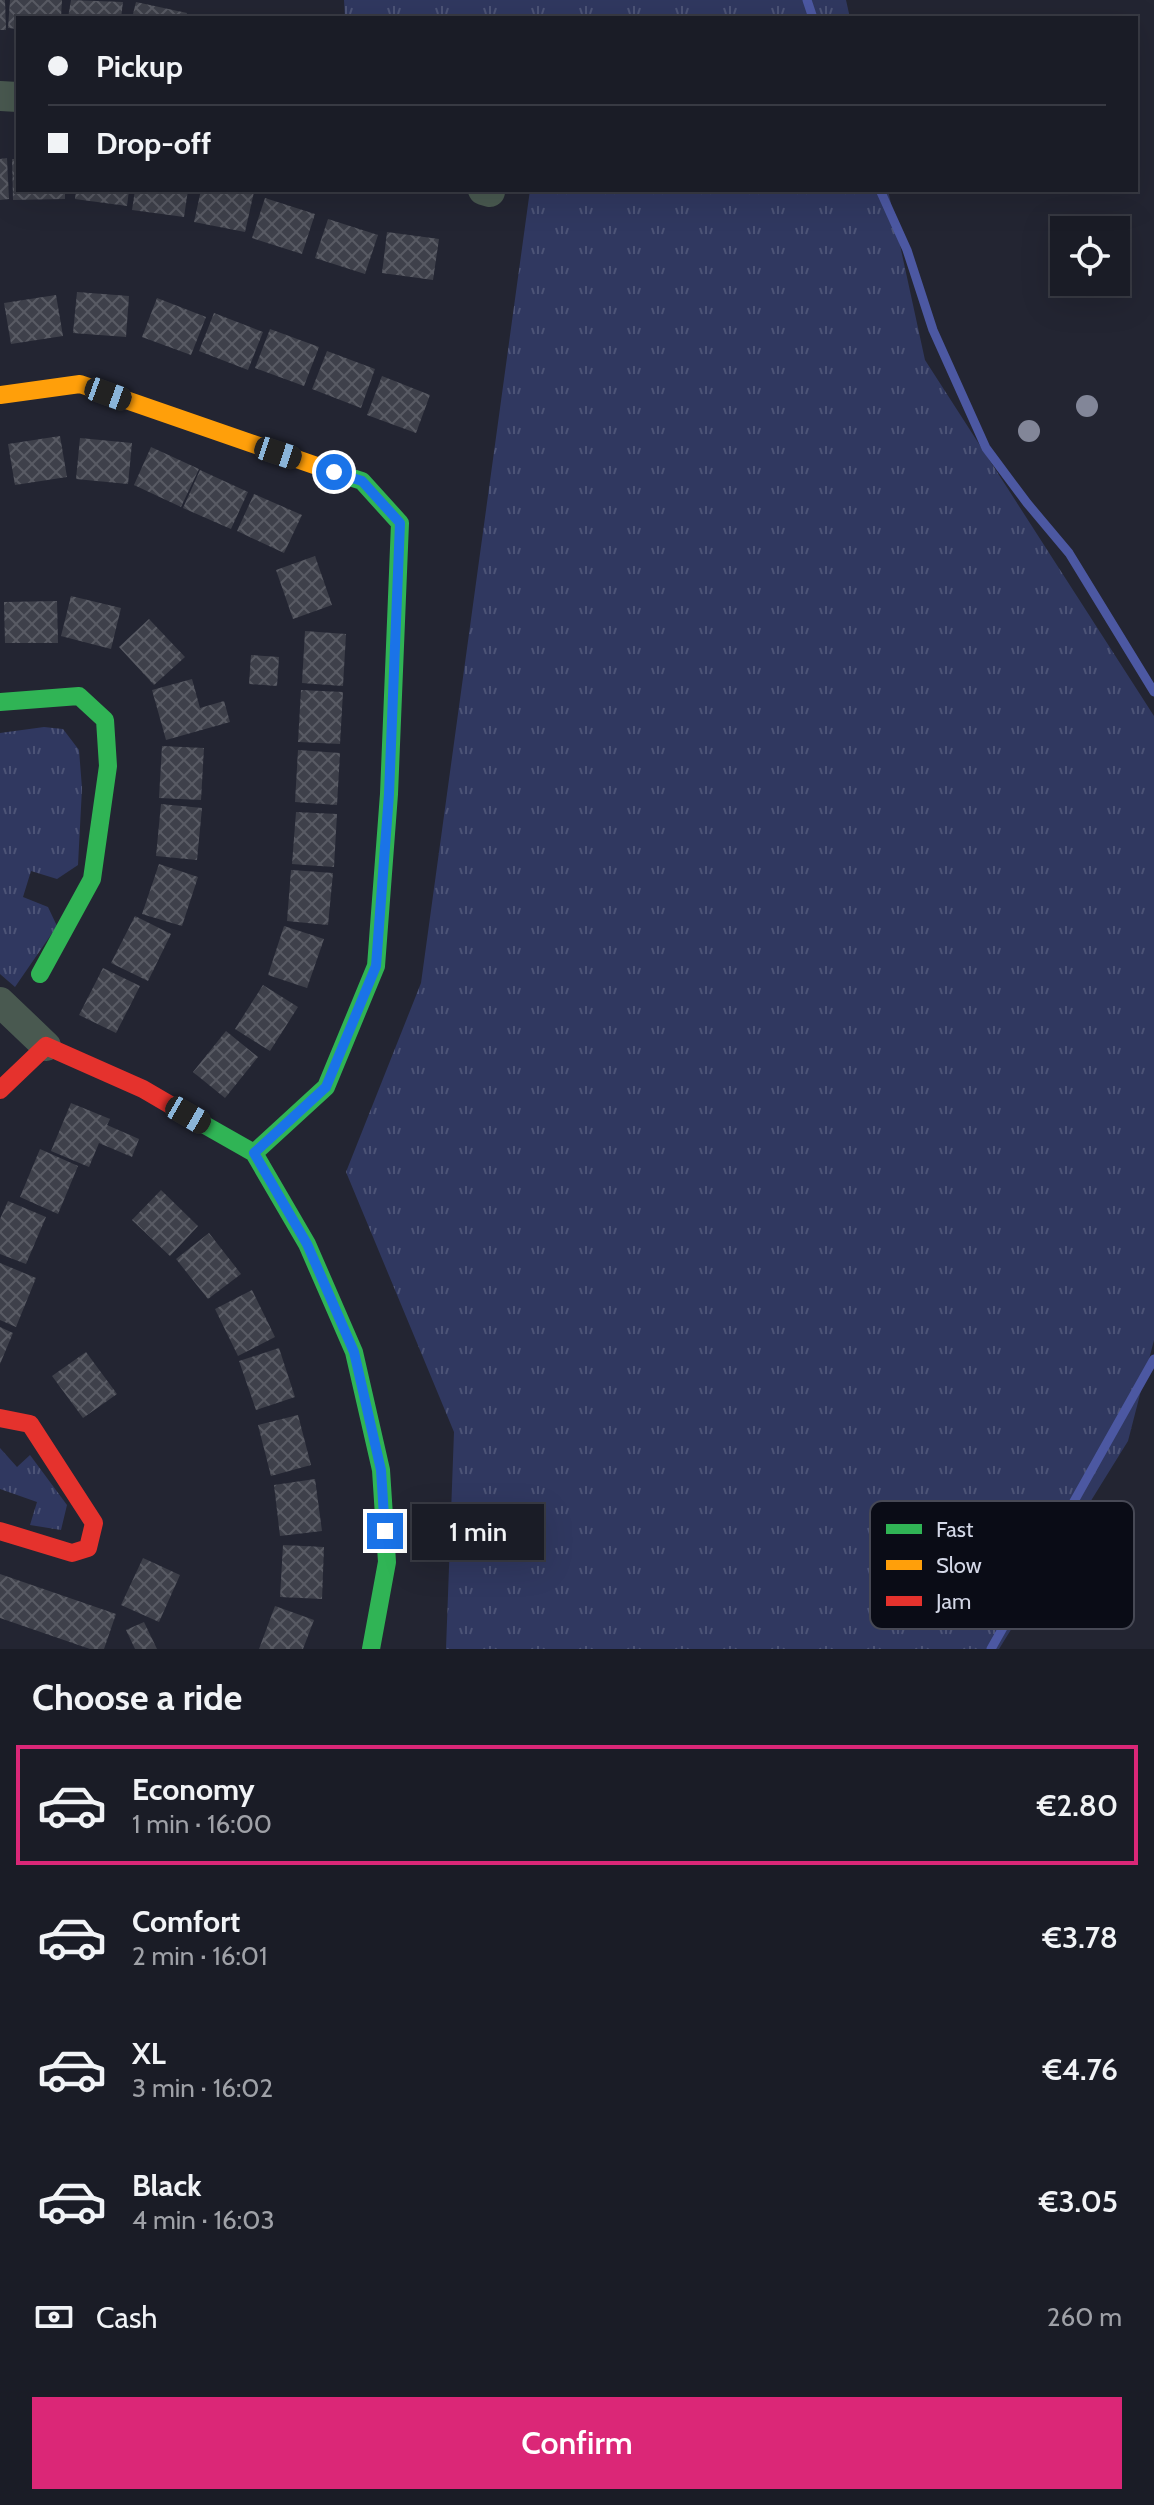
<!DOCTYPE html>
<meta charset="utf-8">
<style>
body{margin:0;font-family:Cabin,sans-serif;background:#272932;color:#f1f3f6;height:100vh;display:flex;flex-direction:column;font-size:30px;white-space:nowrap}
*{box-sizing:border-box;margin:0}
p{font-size:26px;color:#9fa1a7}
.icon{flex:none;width:44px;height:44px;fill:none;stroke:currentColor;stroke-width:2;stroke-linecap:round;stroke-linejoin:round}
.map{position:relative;height:1649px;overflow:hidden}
.side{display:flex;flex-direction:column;background:#1a1c26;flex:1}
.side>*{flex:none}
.guide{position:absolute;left:16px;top:16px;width:1122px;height:176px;border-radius:0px;box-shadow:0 8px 32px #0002,0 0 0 2px #383a43;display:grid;align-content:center;height:176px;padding:0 32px;background:#1a1c26}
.controls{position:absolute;left:1050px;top:216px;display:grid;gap:16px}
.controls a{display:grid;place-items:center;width:80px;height:80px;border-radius:0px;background:#1a1c26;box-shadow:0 8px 32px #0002,0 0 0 2px #383a43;font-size:40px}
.end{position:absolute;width:36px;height:36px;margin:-18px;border:10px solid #1a73e8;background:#fff;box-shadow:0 0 0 4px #fff}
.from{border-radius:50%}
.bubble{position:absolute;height:56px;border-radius:0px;background:#1a1c26;box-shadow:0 8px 32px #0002,0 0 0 2px #383a43;font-size:26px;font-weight:600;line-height:56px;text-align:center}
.car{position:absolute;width:24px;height:48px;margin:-24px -12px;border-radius:10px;box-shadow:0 0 6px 2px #0007;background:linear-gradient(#222 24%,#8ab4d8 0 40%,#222 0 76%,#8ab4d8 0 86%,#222 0)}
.guide b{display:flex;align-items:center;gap:28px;height:76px;font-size:30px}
.guide b+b{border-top:2px solid #383a43}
.guide i{width:20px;height:20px;background:#f1f3f6}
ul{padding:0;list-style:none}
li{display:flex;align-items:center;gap:24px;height:120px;margin:0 16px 12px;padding:0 16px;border:4px solid transparent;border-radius:0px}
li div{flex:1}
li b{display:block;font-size:30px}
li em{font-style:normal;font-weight:600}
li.on{border-color:#db2777}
li>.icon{width:72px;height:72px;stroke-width:1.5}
h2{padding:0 32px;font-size:36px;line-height:96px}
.pay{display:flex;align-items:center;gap:20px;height:88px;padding:0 32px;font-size:30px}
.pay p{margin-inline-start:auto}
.action{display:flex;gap:16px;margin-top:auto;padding:16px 32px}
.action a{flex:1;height:92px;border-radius:0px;background:#db2777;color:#fff;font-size:32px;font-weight:600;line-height:92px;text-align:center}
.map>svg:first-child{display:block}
</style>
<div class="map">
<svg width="1154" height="1649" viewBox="0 0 1154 1649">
<defs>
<pattern id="grass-tufts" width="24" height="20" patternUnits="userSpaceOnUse" patternTransform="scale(2)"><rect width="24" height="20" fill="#303860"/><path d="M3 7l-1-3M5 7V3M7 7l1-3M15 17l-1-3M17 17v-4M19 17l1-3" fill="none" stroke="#4d5477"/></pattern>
<pattern id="building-cross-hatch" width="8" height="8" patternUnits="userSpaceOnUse" patternTransform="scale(2)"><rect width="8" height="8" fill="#3e404a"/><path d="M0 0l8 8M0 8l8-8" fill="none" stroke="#595b64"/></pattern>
</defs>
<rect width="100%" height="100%" fill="#232532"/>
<!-- grass -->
<path fill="url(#grass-tufts)" d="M344,0H846L850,18H345Z
M530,190H888L925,360L1154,716V1340L1128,1441L999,1649H446L454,1432L346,1172L421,983Z
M44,727L63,729L79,750L82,788L78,865L57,879L31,871L23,897L48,907L57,926L15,987L0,974V733Z
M0,1448L17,1467L30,1455L67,1505L61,1530L30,1525L37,1502L0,1489Z"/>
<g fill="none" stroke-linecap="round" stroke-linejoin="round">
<!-- stream -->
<path stroke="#4c58a2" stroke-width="9" d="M807,0L813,18
M880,190L907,250L933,330L986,448L1027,503L1069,553L1154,692
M991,1649L1154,1359"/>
</g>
<!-- building -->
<path fill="url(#building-cross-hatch)" d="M0,0H5L6,30H0Z
M10,0H62L61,18H18V29L8,28Z
M71,0L123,2L121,18H68Z
M136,2L187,13L186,18H132Z
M7,158L9,199L0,200V159Z
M12,159H18V190H65V199L13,200Z
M76,190H129L127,206L75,199Z
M135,190H188L184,217L132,210Z
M201,190L254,192L245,232L194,222Z
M265,198L315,214L302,254L252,238Z
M328,219L378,235L365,274L315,258Z
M387,232L439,239L433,280L382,273Z
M77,292L129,296L126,337L73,333Z
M56,295L63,336L11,344L4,303Z
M157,298L206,317L191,355L142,337Z
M214,313L263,332L248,370L199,351Z
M270,329L319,347L304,386L255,368Z
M327,351L375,369L361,408L312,389Z
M382,376L430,395L416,433L367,415Z
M60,436L67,477L15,485L8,444Z
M80,438L132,443L128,484L76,479Z
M151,447L199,469L181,507L134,485Z
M200,470L248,492L231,529L183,508Z
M254,494L302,515L284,553L237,531Z
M315,556L332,605L293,619L276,570Z
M71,596L121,608L111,649L61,636Z
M57,601L58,643H5L4,602Z
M149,619L185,657L154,685L119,647Z
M305,631L346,634L343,686L302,683Z
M251,655L279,657L277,686L249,684Z
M192,679L200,708L224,701L230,722L166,740L152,690Z
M301,690L343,692L340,744L298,742Z
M162,746L204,748L201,800L159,798Z
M298,750L340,753L337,805L295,802Z
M161,804L202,808L197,860L156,856Z
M296,812L337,814L334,867L292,864Z
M159,864L198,877L182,926L142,914Z
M291,870L333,873L328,925L287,921Z
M135,916L171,934L148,981L111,963Z
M284,926L324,939L307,988L268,975Z
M103,968L140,986L116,1033L79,1015Z
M263,985L298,1007L270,1051L235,1029Z
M226,1031L258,1057L225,1098L193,1072Z
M71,1103L110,1119L107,1125L139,1139L132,1157L99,1143L89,1167L51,1151Z
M40,1149L78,1166L58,1214L20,1197Z
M161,1190L198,1226L170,1256L132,1220Z
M8,1201L46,1217L26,1264L0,1254V1219Z
M209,1233L241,1274L208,1299L176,1259Z
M0,1263L36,1278L16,1327L0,1320Z
M252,1290L275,1337L238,1356L215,1309Z
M0,1327L13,1333L0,1364Z
M279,1348L295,1397L256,1410L239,1361Z
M86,1352L117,1394L83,1418L52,1376Z
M298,1415L311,1465L271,1476L258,1425Z
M315,1479L322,1531L280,1536L274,1485Z
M283,1545L324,1547L322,1599L280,1597Z
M143,1558L180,1575L159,1622L121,1605Z
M0,1574L116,1614L104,1649H90L0,1618Z
M275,1606L314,1620L303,1649H259Z
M144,1622L157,1649H135L126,1630Z"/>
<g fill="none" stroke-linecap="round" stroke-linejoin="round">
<!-- street -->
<path stroke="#495950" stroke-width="30" d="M0,96L18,97
M483,190L490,192
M0,1002L46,1046"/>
<!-- fast -->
<path stroke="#30b455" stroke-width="18" d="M0,702L79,696L105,720L108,766L92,879L40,974
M196,1120L254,1153L326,1087L376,966L389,794L400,523L362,481L340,474
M254,1153L307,1244L354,1352L381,1470L387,1562L371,1649"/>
<!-- slow -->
<path stroke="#ff9f0a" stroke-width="18" d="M0,395L80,384L340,474"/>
<!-- jam -->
<path stroke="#e5322d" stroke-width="18" d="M0,1090L46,1046L143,1089L196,1120
M0,1418L30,1424L94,1523L88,1548L72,1553L0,1531"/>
</g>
<!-- trees -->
<g fill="#828698">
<circle cx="1087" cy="406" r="11"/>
<circle cx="1029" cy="431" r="11"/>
</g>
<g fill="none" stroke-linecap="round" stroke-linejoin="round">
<!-- route -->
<path stroke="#1a73e8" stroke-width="10" d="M334,472L362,481L400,523L389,794L376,966L326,1087L254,1153L307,1244L354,1352L381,1470L385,1531"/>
</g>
<!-- legend -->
<rect x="870" y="1501" width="264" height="128" rx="12" fill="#0a0c16" stroke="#474955" stroke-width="2"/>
<rect x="886" y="1524" width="36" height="10" fill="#30b455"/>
<rect x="886" y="1560" width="36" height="10" fill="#ff9f0a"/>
<rect x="886" y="1596" width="36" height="10" fill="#e5322d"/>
<g font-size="22" fill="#d4d8e7">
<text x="936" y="1537">Fast</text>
<text x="936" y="1573">Slow</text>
<text x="936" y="1609">Jam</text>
</g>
</svg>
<div class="controls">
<a><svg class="icon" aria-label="locate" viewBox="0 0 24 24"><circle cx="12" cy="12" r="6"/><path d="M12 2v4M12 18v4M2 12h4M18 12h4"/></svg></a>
</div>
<i class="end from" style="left:334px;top:472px"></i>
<i class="end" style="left:385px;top:1531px"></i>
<div class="bubble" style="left:412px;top:1504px;width:132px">1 min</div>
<i class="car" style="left:108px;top:394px;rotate:110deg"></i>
<i class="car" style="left:278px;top:453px;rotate:108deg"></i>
<i class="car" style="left:188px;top:1115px;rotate:120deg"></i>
<div class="guide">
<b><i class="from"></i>Pickup</b>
<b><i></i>Drop-off</b>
</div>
</div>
<section class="side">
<h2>Choose a ride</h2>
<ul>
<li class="on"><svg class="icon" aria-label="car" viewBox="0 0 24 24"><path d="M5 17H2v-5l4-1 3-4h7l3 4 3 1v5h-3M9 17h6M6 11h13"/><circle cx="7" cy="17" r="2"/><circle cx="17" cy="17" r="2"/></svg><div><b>Economy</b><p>1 min · 16:00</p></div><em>€2.80</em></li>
<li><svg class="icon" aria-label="car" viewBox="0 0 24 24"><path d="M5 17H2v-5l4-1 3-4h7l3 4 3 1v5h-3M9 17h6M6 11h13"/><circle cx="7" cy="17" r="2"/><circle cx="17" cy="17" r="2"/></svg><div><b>Comfort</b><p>2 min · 16:01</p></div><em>€3.78</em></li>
<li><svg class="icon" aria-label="car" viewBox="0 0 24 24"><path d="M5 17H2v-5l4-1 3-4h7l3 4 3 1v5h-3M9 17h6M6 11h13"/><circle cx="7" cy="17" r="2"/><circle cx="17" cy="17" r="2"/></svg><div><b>XL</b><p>3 min · 16:02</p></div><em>€4.76</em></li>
<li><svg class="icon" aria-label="car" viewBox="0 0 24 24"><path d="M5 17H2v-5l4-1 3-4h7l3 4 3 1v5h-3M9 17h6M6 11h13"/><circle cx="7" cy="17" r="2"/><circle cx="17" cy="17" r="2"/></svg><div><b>Black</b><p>4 min · 16:03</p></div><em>€3.05</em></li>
</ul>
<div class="pay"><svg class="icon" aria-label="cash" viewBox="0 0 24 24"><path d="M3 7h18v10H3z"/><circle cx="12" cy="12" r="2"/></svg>Cash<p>260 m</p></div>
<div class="action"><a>Confirm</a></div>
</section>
